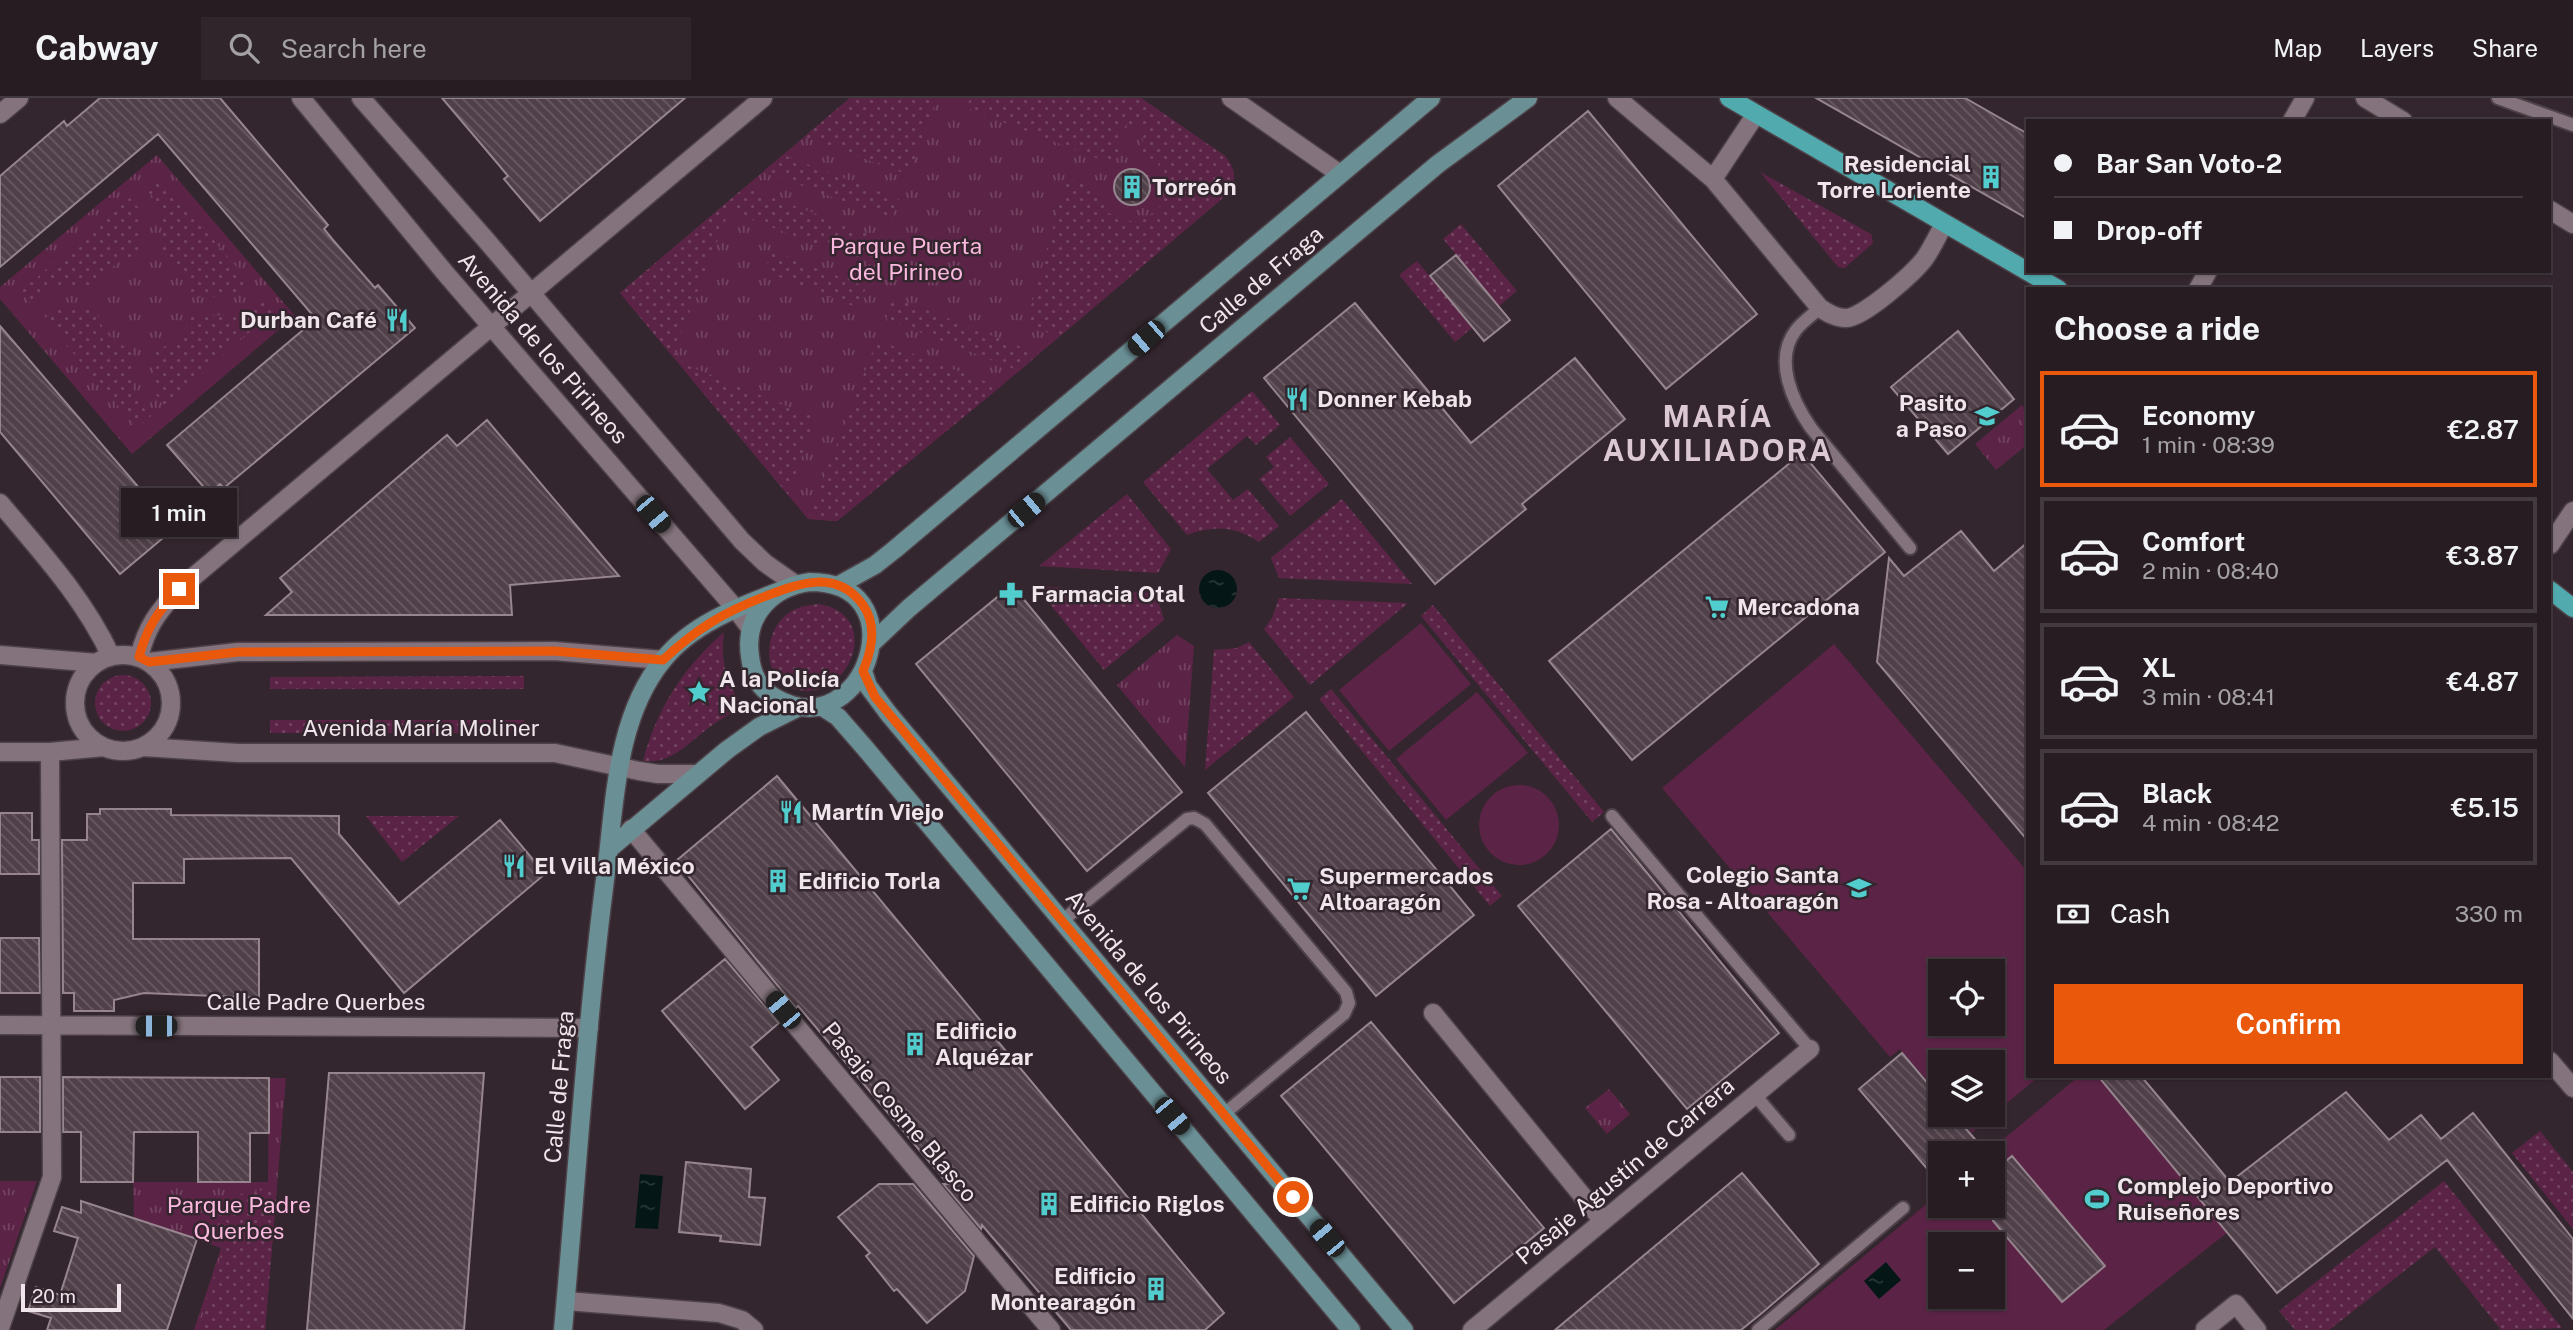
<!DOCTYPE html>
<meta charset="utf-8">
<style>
body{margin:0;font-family:"Public Sans",sans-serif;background:#2f252a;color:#f1f3f6;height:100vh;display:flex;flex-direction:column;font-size:26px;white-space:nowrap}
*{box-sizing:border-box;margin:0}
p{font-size:23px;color:#a4a1a5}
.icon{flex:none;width:38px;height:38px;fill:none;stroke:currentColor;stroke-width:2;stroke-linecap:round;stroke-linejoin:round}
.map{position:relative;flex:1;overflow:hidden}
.panel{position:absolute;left:2026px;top:189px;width:525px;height:791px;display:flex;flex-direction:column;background:#271c22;border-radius:0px;box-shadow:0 2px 5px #0004,0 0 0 2px #433a40}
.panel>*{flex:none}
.banner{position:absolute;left:2026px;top:21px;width:525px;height:154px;border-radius:0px;box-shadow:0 2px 5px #0004,0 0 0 2px #433a40;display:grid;align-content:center;height:154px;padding:0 28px;background:#271c22}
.controls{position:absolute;left:1928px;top:861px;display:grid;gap:14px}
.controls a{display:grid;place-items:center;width:77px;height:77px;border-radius:0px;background:#271c22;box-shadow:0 2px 5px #0004,0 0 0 2px #433a40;font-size:35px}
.scale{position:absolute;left:21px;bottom:18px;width:100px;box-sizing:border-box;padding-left:7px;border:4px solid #efe5ea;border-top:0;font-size:19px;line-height:24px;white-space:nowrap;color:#efe5ea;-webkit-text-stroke:5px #34262e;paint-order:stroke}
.end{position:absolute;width:32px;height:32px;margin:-16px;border:9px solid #ea580c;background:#fff;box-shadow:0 0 0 4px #fff}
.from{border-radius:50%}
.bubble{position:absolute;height:49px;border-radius:0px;background:#271c22;box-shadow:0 2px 5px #0004,0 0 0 2px #433a40;font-size:23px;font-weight:600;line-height:49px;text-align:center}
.car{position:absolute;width:21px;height:42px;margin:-21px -10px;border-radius:9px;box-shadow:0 0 5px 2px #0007;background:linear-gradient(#222 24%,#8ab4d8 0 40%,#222 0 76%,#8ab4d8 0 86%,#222 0)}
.banner b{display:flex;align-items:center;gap:24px;height:66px;font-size:26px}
.banner b+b{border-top:2px solid #433a40}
.banner i{width:18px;height:18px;background:#f1f3f6}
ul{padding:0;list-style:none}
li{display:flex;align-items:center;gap:21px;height:116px;margin:0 14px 10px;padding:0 14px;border:4px solid #433a40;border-radius:0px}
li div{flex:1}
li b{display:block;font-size:26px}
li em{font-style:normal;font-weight:600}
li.active{border-color:#ea580c}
li>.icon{width:63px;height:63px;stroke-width:1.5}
h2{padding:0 28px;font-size:32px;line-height:84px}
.pay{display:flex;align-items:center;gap:18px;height:77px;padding:0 28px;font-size:26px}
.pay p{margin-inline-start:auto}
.action{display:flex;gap:14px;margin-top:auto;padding:14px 28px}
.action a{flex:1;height:80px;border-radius:0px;background:#ea580c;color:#fff;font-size:28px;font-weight:600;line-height:80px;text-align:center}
header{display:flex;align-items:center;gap:42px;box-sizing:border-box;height:98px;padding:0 35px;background:#271c22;border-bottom:2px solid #433a40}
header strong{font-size:33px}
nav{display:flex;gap:38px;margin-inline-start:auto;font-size:24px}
.search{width:490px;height:63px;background:#2f252a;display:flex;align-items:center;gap:18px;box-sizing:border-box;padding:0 24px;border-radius:0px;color:#a4a1a5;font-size:26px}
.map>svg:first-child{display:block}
</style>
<header>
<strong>Cabway</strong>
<div class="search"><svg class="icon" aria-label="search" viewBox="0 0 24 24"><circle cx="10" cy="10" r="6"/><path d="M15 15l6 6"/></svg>Search here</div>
<nav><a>Map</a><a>Layers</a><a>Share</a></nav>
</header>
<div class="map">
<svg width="2573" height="1232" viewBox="0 0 2573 1232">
<defs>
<pattern id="park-tufts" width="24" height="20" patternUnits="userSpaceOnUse" patternTransform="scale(1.75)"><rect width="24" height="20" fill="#5b2446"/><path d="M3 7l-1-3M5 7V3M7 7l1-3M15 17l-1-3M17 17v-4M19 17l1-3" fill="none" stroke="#734461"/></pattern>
<pattern id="garden-dots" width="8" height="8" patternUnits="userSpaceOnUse" patternTransform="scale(1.75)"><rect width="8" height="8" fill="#5b2446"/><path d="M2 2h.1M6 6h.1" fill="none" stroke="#734461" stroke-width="1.8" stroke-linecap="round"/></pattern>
<pattern id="water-ripples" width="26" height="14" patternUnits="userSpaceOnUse" patternTransform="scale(1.75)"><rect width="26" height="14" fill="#051616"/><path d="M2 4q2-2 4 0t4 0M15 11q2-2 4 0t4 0" fill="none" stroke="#2a3838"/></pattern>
<pattern id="building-back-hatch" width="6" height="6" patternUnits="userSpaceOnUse" patternTransform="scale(1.75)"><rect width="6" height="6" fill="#504049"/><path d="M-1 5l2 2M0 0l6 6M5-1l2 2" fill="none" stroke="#6a5b63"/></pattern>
</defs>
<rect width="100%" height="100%" fill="#34262e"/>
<!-- grass -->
<path fill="#5b2446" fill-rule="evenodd" d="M1421,525L1471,586L1389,653L1339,592Z
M1834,546L2028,774V978H2039L1972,1035L1956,1017H1993V964H1941V999L1900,951L1890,959L1662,690ZM1993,873V926H1941V873Z
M1477,594L1528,655L1446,722L1396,661Z
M1479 727a40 40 0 1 1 80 0a40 40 0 1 1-80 0Z
M2079,978H2098L2228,1134L2104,1232H1775L1941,1094V1108H1993V1055H1987ZM1941,1146H1993V1199H1941Z"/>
<!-- park -->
<path fill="url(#park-tufts)" d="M850,0H1141L1225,58C1234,69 1237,79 1231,93L1000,289L837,423L808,421L620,195Z
M157,57L295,218L132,356L0,201V189Z
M2022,307L2028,315V346L1996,372L1975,346Z
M1177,537L1194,548L1185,669L1117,587Z
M269,980H286L265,1232H194L221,1150L134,1120L133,1084H268Z
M1609,991L1630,1016L1607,1036L1585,1010Z
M0,1083H37L0,1190Z"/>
<!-- garden -->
<path fill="url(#garden-dots)" d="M850,0H938L909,77L804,39Z
M970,0H1141L1225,58L1234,74L1231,93L1059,239L1026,226L1067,79L1097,90L1108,115L1133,124L1158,113L1168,88L1157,63L1138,55C1141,44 1149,35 1137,26H1128L1121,32V42L1126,56L1107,64L967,10Z
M783,57L899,101L892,122L764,73Z
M1760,74L1871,136L1873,145L1845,170L1838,169Z
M158,77L251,186L237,198L192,199L183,175L162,159V109L144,89Z
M745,89L884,142L874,168L729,113L674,254L684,266L816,320L788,397L620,195Z
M130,100L142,114V157C121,159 107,170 98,189L53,190L32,207L20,194Z
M1461,126L1517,193L1499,208L1443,141Z
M773,153L866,189L858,210L764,173Z
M1417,163L1472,230L1455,244L1399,177Z
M893,199L1039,256L1019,273L886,221Z
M263,200L274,213L164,307L153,293V252C172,249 185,236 191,218L242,217Z
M58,209H96C99,231 112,245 133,252V298L151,318L137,330L44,221Z
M877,242L1000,289L837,423L808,421Z
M1252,293L1280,327L1256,347L1247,338L1207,371L1233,402L1248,391L1279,428L1259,444C1235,428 1213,427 1187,437L1143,384Z
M1290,339L1329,386L1290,418L1259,381L1274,369L1266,359Z
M1127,396L1171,451L1158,475L1039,468Z
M1342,401L1412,486L1279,480L1271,460Z
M1035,488L1156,495L1164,522L1104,572Z
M1279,500L1408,505L1310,587L1264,531L1272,520Z
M818,506C886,516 848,607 795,591C761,581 763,535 787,516C796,509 807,507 818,506Z
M1433,507L1604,714L1592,724L1421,518Z
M724,534C720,563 726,585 743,608C732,615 720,621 710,629C687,645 673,666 643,663C657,610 683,570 724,534Z
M1249,544L1294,599L1205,672L1214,552L1237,550Z
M95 605a28 28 0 1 1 56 0a28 28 0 1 1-56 0Z
M524,578V591H270V579Z
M1331,591L1502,798L1490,808L1319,601Z
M270,622H524V635H270Z
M366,718H459L402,764Z
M2540,1033L2573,1074V1131L2512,1055Z
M2444,1083L2562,1230L2501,1232L2435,1149L2329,1232H2295L2279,1213Z
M277,1090L265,1232H198L230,1127L221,1119L187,1105Z"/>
<!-- water -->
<path fill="url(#water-ripples)" d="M1199 491a19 19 0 1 1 38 0a19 19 0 1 1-38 0Z
M640,1076L663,1078L658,1131L635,1130Z
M1886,1164L1901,1182L1879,1201L1864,1183Z"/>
<!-- building -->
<path fill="url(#building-back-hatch)" stroke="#96858e" stroke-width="2" d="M100,0H220L328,127L324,131L333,142L375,190L378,187L415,230L224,390L220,386L209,395L167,347L316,221L158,36L0,169V78L64,23L67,28Z
M442,0H685L540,123L504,81L508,78L498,66Z
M1816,0H1965L2028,36V121Z
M1588,13L1757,216L1666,291L1498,88Z
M1114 89a18 18 0 1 1 36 0a18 18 0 1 1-36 0Z
M1456,157L1510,222L1484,243L1430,178Z
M1355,205L1471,345L1575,260L1625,321L1522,406L1526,411L1435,486L1264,280Z
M0,228L171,427L160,437L163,440L120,476L0,334Z
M1958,233L2014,301L1948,356L1891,289Z
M487,322L619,478L510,487L512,517H266L292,494L280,480L447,337L457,348Z
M1802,355L1885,454L1632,662L1549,563Z
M1961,433L1994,473L2028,444V743L1877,564L1889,460L1904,478Z
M1012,487L1182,694L1087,773L916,566Z
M1306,614L1474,817L1376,898L1208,695Z
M777,678L1224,1215L1205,1232H1071L982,1127L981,1131L943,1086H948L798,908L796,910L676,763Z
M100,711H171V717L339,718V736L399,806L500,722L545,776L404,895L291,760L184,761V785H133V841H259V900L144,895L114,902V913H74V895H63L62,742H87V716H100Z
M0,715H32V742H39V776H0Z
M1611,731L1779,935L1687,1011L1518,808Z
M0,840H39L40,895H0Z
M725,861L779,925L751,949L779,982L745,1011L662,913Z
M1371,924L1544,1130L1454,1205L1281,998Z
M1902,955L1941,1001V1017H1954L1987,1055H1941V1087L1859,991Z
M329,975H484L464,1232H307Z
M2098,978H2141L2230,1084L2346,994L2389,1042L2421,1017L2441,1041L2473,1015L2573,1141V1221L2447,1062L2277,1195Z
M0,979H40V1034H0Z
M63,979L269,980V1035H250V1084H198V1034H134L133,1084H81V1034H63Z
M2012,1058L2105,1168L2062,1204L1993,1123V1074Z
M686,1064L751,1071L749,1099L765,1100L760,1147L720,1143L721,1138L679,1134Z
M1742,1075L1819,1166L1762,1215L1741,1232H1555Z
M879,1086H913L974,1158L965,1193L927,1225L897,1191L894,1193L866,1158L870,1155L838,1119Z
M81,1103L197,1141L167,1232H47L51,1220L28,1213L36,1189L60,1197L78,1140L54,1133L62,1109L81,1115Z"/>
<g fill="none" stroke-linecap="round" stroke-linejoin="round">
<!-- lane casing -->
<g stroke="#4e4249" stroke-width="16">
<path id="lane" d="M2498,0L2573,27
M1820,210C1812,217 1802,224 1796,232C1773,262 1793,304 1811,330L1910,450
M1612,718L1810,951
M1062,823L1187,721L1194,720L1205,726L1346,894L1349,905L1344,916L1224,1016
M1755,997L1789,1037
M1758,1232L1903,1110"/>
</g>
<!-- street casing -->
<g stroke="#4e4249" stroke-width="21">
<path id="street" d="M301,0L446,176L735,510L751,531
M361,0L486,142L742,443L765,465L795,486
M1231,0L1340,76
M1617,0L1713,81L1820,210C1828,215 1836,220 1846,220C1863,220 1914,175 1925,160C1932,150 1938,137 1944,126
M2365,0L2403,23
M0,16L19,0
M2292,23L2305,0
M1713,81L1756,16
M2550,112L2573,126
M2198,191L2208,173
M0,405C42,455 83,499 111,558
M2550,447L2573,413
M0,557L97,565
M75 605a48 48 0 1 1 96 0a48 48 0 1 1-96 0Z
M139,559C147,528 157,515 179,491L763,0
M149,564L238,554L554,553L663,562
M143,649L238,655H555L639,673L658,676H698
M0,654H50L104,649
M631,731L1051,1232
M1433,915L1603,1123
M0,927L589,930
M2550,963L2573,990
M566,1203L719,1215L742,1222L754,1232
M0,1230L52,1079L50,654
M2205,1231L2236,1206L2257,1232
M1472,1232L1810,951"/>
</g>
<!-- secondary casing -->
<g stroke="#4e4249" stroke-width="21">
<path id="secondary" d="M810,484C915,484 869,631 792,607C780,603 769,598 761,588C754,579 751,568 750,558C744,517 772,489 810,484Z
M839,487L875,467L894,452L1431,0
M872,545L909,510L1438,66L1528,0
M863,573L868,588L888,615L1404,1232
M821,608L838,619L865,650L1351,1232
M609,751L727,652L759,629L799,609
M563,1232C577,1079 586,926 606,774C615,704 616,619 663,562C692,526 738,509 780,493"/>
</g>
<!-- primary casing -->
<g stroke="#4e4249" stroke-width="21">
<path id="primary" d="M1729,0L2058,191
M2550,492L2573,510"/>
</g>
<!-- lane -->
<use href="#lane" stroke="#84737c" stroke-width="12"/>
<!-- street -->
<use href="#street" stroke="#84737c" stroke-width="18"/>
<!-- secondary -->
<use href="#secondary" stroke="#6a8f95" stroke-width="18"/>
<!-- primary -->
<use href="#primary" stroke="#50aaae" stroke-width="18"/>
</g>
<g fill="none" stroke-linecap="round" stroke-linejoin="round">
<!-- route -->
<path stroke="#ea580c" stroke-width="9" d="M179,491C157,515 147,529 139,559L149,564L238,554L554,553L663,562C696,531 724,514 766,498C800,485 837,471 863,507C877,527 872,552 863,573L875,599L1293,1099"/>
</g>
<!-- icons -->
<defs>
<g id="building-bare" transform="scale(1.89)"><path d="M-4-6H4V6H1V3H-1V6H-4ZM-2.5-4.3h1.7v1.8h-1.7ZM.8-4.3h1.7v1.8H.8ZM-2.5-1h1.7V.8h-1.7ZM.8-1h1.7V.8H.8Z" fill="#52cdcd" stroke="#34262e" stroke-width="2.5" paint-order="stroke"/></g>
<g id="restaurant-bare" transform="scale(1.89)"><path d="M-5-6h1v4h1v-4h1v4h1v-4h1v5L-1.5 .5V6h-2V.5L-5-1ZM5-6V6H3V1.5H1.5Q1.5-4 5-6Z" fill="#52cdcd" stroke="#34262e" stroke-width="2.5" paint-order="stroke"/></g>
<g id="school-bare" transform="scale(1.89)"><path d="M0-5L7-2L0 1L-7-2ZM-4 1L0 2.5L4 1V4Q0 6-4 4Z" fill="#52cdcd" stroke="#34262e" stroke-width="2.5" paint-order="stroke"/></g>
<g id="pharmacy-bare" transform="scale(1.89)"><path d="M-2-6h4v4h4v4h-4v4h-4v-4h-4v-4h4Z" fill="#52cdcd" stroke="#34262e" stroke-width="2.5" paint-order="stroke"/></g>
<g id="supermarket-bare" transform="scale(1.89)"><path d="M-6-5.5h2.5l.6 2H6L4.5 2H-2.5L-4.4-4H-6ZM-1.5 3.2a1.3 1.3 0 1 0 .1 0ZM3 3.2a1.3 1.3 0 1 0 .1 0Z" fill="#52cdcd" stroke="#34262e" stroke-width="2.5" paint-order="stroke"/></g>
<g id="sight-bare" transform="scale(1.89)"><path d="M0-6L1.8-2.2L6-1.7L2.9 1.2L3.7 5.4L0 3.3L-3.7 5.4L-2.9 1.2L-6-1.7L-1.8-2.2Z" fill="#52cdcd" stroke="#34262e" stroke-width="2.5" paint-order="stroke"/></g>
<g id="stadium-bare" transform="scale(1.89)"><path d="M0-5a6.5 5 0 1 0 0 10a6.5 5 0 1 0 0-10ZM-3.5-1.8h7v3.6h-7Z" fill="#52cdcd" stroke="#34262e" stroke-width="2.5" paint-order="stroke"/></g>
</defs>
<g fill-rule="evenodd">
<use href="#building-bare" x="1991" y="79"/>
<use href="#building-bare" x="1132" y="89"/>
<use href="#restaurant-bare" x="397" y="222"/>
<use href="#restaurant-bare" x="1297" y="301"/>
<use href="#school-bare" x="1987" y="318"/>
<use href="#pharmacy-bare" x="1011" y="496"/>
<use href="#supermarket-bare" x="1717" y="509"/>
<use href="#sight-bare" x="699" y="594"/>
<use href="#restaurant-bare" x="791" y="714"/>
<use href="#restaurant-bare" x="514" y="768"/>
<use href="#building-bare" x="778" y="783"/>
<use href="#school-bare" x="1859" y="790"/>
<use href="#supermarket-bare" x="1299" y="791"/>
<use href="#building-bare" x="915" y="946"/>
<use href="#stadium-bare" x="2097" y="1101"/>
<use href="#building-bare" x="1049" y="1106"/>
<use href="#building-bare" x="1156" y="1191"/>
</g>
<g text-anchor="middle" stroke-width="5" stroke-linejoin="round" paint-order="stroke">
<!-- poi labels -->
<g font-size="23" font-weight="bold" fill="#efe5ea" stroke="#34262e" text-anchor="start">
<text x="1971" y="74" text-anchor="end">Residencial<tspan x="1971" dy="26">Torre Loriente</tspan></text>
<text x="1152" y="97">Torreón</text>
<text x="377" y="230" text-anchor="end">Durban Café</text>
<text x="1317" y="309">Donner Kebab</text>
<text x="1967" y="313" text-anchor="end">Pasito<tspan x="1967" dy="26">a Paso</tspan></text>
<text x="1031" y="504">Farmacia Otal</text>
<text x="1737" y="517">Mercadona</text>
<text x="719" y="589">A la Policía<tspan x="719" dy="26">Nacional</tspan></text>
<text x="811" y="722">Martín Viejo</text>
<text x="534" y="776">El Villa México</text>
<text x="1839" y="785" text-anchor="end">Colegio Santa<tspan x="1839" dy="26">Rosa - Altoaragón</tspan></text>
<text x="1319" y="786">Supermercados<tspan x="1319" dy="26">Altoaragón</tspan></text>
<text x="798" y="791">Edificio Torla</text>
<text x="935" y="941">Edificio<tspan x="935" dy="26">Alquézar</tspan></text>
<text x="2117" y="1096">Complejo Deportivo<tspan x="2117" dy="26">Ruiseñores</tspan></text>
<text x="1069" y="1114">Edificio Riglos</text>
<text x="1136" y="1186" text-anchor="end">Edificio<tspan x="1136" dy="26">Montearagón</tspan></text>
</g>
<!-- park labels -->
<g font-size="23" fill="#fcb9df" stroke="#34262e">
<text x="906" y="156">Parque Puerta<tspan x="906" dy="26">del Pirineo</tspan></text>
<text x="239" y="1115">Parque Padre<tspan x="239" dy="26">Querbes</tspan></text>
</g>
<!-- street labels -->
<g font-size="23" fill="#efe5ea" stroke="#34262e">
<text transform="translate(1261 182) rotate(-40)" y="8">Calle de Fraga</text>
<text transform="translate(543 250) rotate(49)" y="8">Avenida de los Pirineos</text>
<text x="421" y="638">Avenida María Moliner</text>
<text transform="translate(1149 889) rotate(50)" y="8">Avenida de los Pirineos</text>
<text x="316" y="912">Calle Padre Querbes</text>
<text transform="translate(559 989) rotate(-85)" y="8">Calle de Fraga</text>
<text transform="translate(900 1014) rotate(50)" y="8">Pasaje Cosme Blasco</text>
<text transform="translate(1625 1073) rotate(-40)" y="8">Pasaje Agustín de Carrera</text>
</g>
<!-- district labels -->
<g font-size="30" font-weight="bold" letter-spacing="2" fill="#dbc8d2" stroke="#34262e">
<text x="1718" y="329">MARÍA<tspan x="1718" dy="34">AUXILIADORA</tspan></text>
</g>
</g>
</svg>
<div class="controls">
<a><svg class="icon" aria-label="locate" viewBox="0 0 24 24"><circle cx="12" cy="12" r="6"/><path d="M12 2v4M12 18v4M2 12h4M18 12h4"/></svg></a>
<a><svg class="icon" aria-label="layers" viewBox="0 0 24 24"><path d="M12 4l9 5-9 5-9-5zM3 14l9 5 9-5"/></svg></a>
<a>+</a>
<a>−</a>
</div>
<div class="scale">20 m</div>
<i class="end from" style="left:1293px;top:1099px"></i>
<i class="end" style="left:179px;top:491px"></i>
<div class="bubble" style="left:121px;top:390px;width:116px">1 min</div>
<i class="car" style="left:1146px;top:240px;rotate:229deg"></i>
<i class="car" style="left:1026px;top:412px;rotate:50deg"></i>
<i class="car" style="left:653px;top:416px;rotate:140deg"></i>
<i class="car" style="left:783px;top:912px;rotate:320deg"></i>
<i class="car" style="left:156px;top:928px;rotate:270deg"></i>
<i class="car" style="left:1172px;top:1018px;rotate:140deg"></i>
<i class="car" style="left:1327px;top:1140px;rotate:320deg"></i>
<div class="banner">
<b><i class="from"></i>Bar San Voto-2</b>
<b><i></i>Drop-off</b>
</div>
<section class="panel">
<h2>Choose a ride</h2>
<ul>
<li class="active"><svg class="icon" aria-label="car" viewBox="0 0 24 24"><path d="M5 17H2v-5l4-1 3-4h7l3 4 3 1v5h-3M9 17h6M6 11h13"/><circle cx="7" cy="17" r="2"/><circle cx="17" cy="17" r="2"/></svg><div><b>Economy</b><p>1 min · 08:39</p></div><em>€2.87</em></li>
<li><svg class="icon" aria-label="car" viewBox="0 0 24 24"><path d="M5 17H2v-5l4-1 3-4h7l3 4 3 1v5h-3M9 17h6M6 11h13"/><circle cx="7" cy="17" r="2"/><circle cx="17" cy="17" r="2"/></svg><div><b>Comfort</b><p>2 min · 08:40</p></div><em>€3.87</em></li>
<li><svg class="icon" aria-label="car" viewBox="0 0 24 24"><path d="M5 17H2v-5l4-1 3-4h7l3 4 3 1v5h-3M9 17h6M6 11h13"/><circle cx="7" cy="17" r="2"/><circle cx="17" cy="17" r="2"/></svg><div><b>XL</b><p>3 min · 08:41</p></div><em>€4.87</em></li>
<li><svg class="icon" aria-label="car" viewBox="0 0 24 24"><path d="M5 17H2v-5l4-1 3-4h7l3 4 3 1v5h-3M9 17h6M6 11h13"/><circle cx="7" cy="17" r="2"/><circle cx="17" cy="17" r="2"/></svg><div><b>Black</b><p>4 min · 08:42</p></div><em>€5.15</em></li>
</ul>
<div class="pay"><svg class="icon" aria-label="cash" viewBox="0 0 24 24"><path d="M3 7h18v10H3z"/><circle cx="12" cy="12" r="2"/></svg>Cash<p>330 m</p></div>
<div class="action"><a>Confirm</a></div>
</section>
</div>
